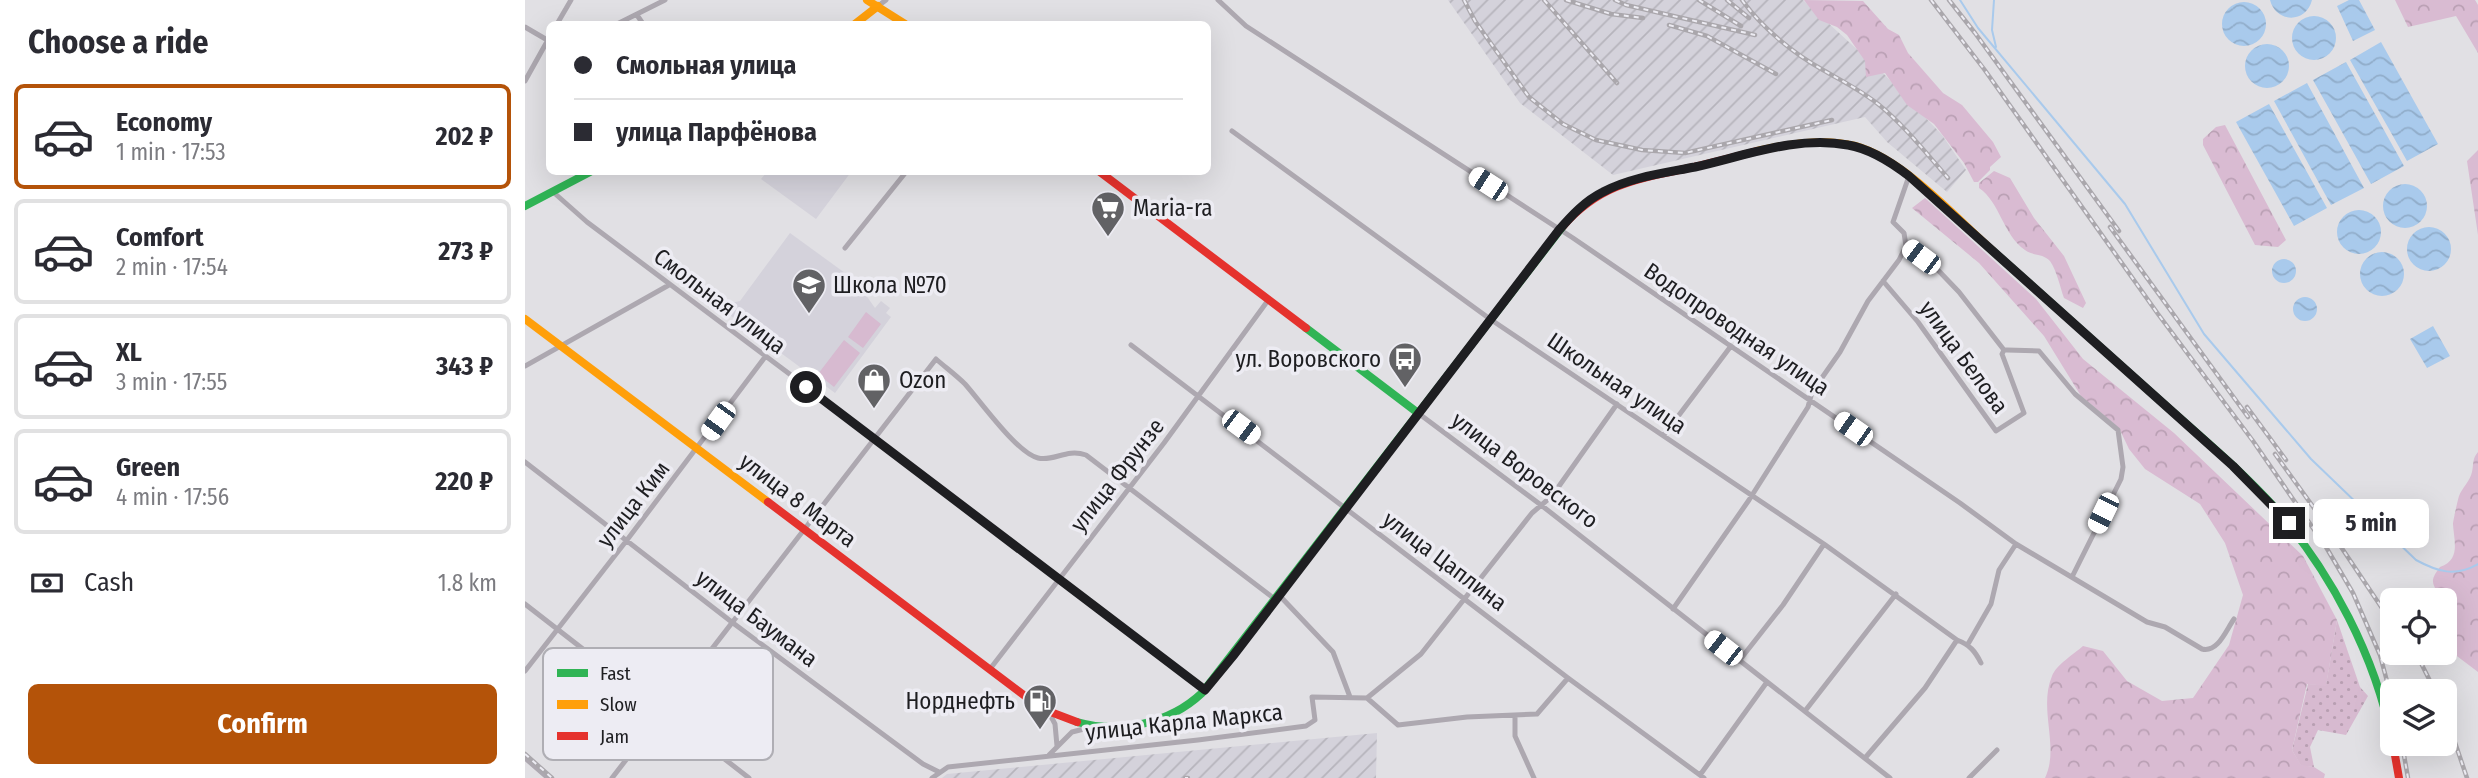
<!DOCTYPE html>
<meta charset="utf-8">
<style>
body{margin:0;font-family:"Fira Sans Condensed",sans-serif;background:#f2f2f3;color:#2b2b33;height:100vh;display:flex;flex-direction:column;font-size:26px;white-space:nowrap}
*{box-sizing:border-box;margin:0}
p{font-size:23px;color:#7c7c81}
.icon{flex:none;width:38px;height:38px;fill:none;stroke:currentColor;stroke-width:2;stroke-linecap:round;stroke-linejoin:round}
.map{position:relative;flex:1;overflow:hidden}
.side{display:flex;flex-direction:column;background:#fff;width:525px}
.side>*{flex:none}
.guide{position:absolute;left:21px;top:21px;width:665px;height:154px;border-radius:10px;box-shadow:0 7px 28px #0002;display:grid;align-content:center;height:154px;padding:0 28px;background:#fff}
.tools{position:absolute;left:1855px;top:588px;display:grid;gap:14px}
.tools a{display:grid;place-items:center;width:77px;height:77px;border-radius:10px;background:#fff;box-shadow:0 7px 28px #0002;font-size:35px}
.end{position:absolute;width:32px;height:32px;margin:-16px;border:9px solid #1e1e21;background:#fff;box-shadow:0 0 0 4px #fff}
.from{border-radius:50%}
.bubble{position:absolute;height:49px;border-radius:10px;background:#fff;box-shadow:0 7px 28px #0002;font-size:23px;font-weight:700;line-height:49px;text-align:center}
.car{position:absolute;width:21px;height:42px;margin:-21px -10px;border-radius:9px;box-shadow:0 0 5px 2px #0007;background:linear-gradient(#fff 24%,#345 0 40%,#fff 0 76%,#345 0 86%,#fff 0)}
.guide b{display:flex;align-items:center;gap:24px;height:66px;font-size:26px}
.guide b+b{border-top:2px solid #e1e1e2}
.guide i{width:18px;height:18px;background:#2b2b33}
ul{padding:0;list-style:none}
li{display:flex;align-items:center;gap:21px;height:105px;margin:0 14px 10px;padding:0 14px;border:4px solid #e1e1e2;border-radius:10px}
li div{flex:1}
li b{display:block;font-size:26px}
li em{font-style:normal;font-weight:700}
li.selected{border-color:#b45309}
li>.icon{width:63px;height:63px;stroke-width:1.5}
h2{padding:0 28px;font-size:32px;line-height:84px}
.pay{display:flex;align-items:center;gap:18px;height:77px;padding:0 28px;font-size:26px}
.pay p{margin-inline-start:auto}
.primary-button{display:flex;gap:14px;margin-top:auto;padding:14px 28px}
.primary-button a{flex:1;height:80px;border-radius:10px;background:#b45309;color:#fff;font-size:28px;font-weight:700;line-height:80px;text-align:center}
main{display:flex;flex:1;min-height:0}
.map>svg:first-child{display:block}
</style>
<main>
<section class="side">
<h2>Choose a ride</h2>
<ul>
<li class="selected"><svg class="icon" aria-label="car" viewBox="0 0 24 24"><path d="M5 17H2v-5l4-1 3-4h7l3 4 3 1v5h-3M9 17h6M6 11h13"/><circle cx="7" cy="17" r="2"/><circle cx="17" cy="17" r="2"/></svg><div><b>Economy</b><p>1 min · 17:53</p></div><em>202 ₽</em></li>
<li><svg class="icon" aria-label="car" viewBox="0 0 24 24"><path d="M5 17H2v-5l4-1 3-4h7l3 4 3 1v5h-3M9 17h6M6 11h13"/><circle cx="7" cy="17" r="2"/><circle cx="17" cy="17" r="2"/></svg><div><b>Comfort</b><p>2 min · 17:54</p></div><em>273 ₽</em></li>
<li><svg class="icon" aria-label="car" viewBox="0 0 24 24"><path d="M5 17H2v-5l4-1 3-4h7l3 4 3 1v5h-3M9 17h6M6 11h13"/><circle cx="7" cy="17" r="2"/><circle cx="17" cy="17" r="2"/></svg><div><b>XL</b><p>3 min · 17:55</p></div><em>343 ₽</em></li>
<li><svg class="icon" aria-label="car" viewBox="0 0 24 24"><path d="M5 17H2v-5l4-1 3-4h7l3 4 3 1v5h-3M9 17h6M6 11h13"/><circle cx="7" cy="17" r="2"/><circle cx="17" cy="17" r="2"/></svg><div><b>Green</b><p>4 min · 17:56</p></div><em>220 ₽</em></li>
</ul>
<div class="pay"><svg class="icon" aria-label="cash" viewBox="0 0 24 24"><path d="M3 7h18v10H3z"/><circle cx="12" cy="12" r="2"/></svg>Cash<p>1.8 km</p></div>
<div class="primary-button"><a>Confirm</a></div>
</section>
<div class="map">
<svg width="1953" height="778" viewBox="0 0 1953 778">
<defs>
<pattern id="industrial-furrows" width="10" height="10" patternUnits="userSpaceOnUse" patternTransform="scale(1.75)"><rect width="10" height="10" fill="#d4d2db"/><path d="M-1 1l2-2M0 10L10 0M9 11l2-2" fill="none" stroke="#b6b4bc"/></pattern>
<pattern id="grass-dots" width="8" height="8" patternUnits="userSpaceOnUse" patternTransform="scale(1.75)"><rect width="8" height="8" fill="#d7bad0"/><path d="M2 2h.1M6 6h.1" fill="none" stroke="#b89fb2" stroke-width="1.8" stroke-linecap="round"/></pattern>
<pattern id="forest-crowns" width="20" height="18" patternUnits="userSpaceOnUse" patternTransform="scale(1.75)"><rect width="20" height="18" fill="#d9bbd2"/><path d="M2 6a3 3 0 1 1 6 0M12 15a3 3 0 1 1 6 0" fill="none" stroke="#baa0b4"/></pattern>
<pattern id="water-waves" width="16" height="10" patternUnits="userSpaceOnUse" patternTransform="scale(1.75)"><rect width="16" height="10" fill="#a9caec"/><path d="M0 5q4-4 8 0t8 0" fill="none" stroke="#91adca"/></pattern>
</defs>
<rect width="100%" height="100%" fill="#e1e0e4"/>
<!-- built -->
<path fill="#d4d2db" d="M242,172H326L291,219L236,179Z
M265,233L331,281L350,308L356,301L365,308L361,313L366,317L310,393L198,310L202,304L215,301Z"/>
<!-- industrial -->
<path fill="url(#industrial-furrows)" d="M923,0H1278L1360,75L1417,135L1441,170L1422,192L1362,142L1340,117L1088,175L995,103Z
M852,733L851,778H417L422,774Z"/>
<!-- grass -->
<path fill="url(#grass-dots)" d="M1812,620L1835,687L1843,696L1821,735L1793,730L1785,747L1789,767L1776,766L1767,750L1783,684L1801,685Z"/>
<!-- forest -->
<path fill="url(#forest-crowns)" d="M1279,0L1338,1L1363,29L1374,35L1383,53L1418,93L1437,105L1468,142L1476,157L1465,167V170L1453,182H1449L1439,163L1409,124L1382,105L1360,73L1341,77L1340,61L1322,35L1312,27L1294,20Z
M1870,0H1950L1953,5V53L1931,16L1883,27Z
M1700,125L1761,240L1753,247L1730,245L1678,145V139L1691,127Z
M1953,150V235L1942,161Z
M1469,171L1485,178L1509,218L1539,256L1561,303L1558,308L1539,298C1535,287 1532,271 1525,261C1517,253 1508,256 1500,250C1478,235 1475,202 1454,188V183Z
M1400,198L1511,299L1558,359L1649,433L1778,556L1812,620L1801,686L1782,684L1767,750L1776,765L1789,767L1800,774L1799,778H1520C1535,747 1513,709 1527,676C1531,665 1549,654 1558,646L1578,651L1602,681L1637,701L1668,698L1704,645L1718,595L1700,543L1675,504L1620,469L1604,449L1594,428L1556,396L1519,336L1454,263L1387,208Z
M1953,452V672L1920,647V600H1913C1912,583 1901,585 1915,567C1936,560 1929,541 1928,524C1928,521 1933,499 1934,496C1937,488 1945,481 1947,472C1949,463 1947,459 1953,452Z"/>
<!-- park -->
<path fill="#d7bad0" d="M341,312L356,324L338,348L323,337Z
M319,340L335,353L309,387L293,374Z"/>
<!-- water -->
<path fill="url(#water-waves)" d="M1745,0H1787C1781,24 1751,23 1745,0Z
M1824,0H1834L1850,30L1828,41L1812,6Z
M1697 24a22 22 0 1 1 44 0a22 22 0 1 1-44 0Z
M1767 38a22 22 0 1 1 44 0a22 22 0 1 1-44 0Z
M1856,42L1913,144L1882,161L1825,60Z
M1720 66a22 22 0 1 1 44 0a22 22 0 1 1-44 0Z
M1821,62L1879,166L1846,184L1788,80Z
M1782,83L1839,188L1806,205L1749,101Z
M1744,104L1802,208L1769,226L1711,122Z
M1858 206a22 22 0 1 1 44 0a22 22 0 1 1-44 0Z
M1812 232a22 22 0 1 1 44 0a22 22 0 1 1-44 0Z
M1882 249a22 22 0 1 1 44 0a22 22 0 1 1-44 0Z
M1835 274a22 22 0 1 1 44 0a22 22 0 1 1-44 0Z
M1747 271a12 12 0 1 1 24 0a12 12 0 1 1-24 0Z
M1768 309a12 12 0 1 1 24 0a12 12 0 1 1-24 0Z
M1908,326L1925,356L1902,368L1885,339Z"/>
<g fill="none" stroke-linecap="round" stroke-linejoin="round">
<!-- stream -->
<path stroke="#a9caec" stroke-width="2" d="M1435,0L1453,28L1600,204L1679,334L1786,459L1891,560C1913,572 1930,577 1953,564
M1469,0L1467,30L1471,47"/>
<!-- street -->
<path stroke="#ada8b0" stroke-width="5" d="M693,0L721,26L1048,238L1435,503L1491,544L1622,622L1640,627L1677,649C1693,653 1701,630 1709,619
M353,6L361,0
M112,15L118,24
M32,24L46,0
M92,24L140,0
M0,27L24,41
M0,81L24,38
M707,131L965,319L1299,544L1432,640C1445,645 1450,651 1456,663
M27,191L62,222L350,438L533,580L680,690
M1381,246L1411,268L1434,292L1479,350
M320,248L381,172
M1358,281L1393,322L1471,431L1499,413L1477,354L1479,350H1482L1514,351L1550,394L1593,430L1598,467L1596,479L1547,577
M606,345L1043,678L1179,778
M0,366L144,285
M893,413L1016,505L1365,778
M1139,435L1206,346
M0,462L208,623L398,764L414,772
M754,595L808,652L825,697
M0,604L224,778
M1148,609L1224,500L1283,407L1287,392L1315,352L1343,301L1374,260L1381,246L1379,233L1368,222L1384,176
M1443,644L1466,604L1474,570L1491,544
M1214,661L1258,605L1299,544
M465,669L639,443L744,299
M0,671L102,540L240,357
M842,698L873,725L942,717L1012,714L1043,678
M523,711L530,724L532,746
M1280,711L1371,594
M990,715V736L1009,778
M524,755L547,732L567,727
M0,758L23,778
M1340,758L1400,688L1432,640
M1175,775L1242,682
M87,778L411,359C420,367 431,375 440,384C456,402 492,453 513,458C529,462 541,448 561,455L751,600
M407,778L423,767L673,740L781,726L790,720L787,697L842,698L896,654L1007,513L1027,496L1092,404
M1444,778L1472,750"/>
<!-- fast -->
<path stroke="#30b455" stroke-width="8" d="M0,206L65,172
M1468,251C1522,299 1576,348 1630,396C1671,433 1714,468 1751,509C1807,574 1850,656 1867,740
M781,328L893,413
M552,722C595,734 644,724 677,693L1038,226"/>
<!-- slow -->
<path stroke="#ff9f0a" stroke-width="8" d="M342,0L380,24
M330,24L353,6
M1232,151C1264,144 1298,138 1330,146C1378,159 1430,217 1468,251
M0,319L243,502"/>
<!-- jam -->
<path stroke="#e5322d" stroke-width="8" d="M575,172L781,328
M1038,226C1075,184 1112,179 1164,168C1187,163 1209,157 1232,151
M243,502L504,699L523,711L552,722
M1868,744L1874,778"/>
<!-- rail casing -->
<g stroke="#aaa7ac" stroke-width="4.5">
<path id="rail" d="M939,0L950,21L1004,97L1038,124L1071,140L1117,150L1160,153L1307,120
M1019,0L1092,83
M1041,0L1086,14L1118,18
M1090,0L1101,5L1230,35
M1174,0L1216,26
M1202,0L1224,18
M1217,0C1237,28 1268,53 1298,70C1317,81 1335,90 1353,104C1379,125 1401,153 1423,178
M1406,0L1459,69L1633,314L1728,441L1801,547L1828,593L1855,655L1867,700
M1424,0L1450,33L1594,231
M1144,25L1182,36L1251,74
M1585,227L1723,417
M1722,407L1761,460
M1750,454L1802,526L1867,623
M1891,653L1910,691
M1920,713L1942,778
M1877,744L1883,778
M0,754L27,778
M660,778H663"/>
</g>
<!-- rail -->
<use href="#rail" stroke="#edecf3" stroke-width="2" stroke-dasharray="5" stroke-linecap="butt"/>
</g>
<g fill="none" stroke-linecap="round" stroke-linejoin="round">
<!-- route -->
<path stroke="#1e1e21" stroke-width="9" d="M281,387L680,690L708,656L1034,230C1047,215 1060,201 1078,192C1106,177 1140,173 1170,167C1219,156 1273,135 1323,145C1346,149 1366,162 1384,176L1708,466L1764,523"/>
</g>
<!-- icons -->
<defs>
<g id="supermarket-pin" transform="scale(1.75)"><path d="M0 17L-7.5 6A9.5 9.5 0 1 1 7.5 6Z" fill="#626265" stroke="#edecf3"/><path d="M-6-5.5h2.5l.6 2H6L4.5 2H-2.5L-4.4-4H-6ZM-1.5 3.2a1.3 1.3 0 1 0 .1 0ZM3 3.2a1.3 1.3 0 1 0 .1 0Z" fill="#fff"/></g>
<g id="school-pin" transform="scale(1.75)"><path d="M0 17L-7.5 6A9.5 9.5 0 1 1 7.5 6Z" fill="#626265" stroke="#edecf3"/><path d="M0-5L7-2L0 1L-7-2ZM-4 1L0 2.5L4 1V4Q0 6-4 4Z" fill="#fff"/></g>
<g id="bus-pin" transform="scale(1.75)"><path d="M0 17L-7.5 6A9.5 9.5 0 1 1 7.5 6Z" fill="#626265" stroke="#edecf3"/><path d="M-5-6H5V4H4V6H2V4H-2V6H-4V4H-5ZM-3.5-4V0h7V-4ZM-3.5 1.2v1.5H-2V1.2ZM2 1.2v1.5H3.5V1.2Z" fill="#fff"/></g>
<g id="shop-pin" transform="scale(1.75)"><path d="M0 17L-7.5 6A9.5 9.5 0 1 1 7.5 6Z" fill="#626265" stroke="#edecf3"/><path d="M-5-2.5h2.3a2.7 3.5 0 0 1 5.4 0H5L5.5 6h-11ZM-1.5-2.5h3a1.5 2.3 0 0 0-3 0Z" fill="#fff"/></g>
<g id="fuel-pin" transform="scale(1.75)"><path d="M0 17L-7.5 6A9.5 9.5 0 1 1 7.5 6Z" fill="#626265" stroke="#edecf3"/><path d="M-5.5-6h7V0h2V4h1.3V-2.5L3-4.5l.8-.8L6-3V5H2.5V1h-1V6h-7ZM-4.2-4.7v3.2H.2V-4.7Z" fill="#fff"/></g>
</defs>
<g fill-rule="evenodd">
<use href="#supermarket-pin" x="583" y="208"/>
<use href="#school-pin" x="284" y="285"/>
<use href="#bus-pin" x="880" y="359"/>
<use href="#shop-pin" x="349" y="380"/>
<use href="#fuel-pin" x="515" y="701"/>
</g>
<g text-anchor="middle" stroke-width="7" stroke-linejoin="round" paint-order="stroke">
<!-- poi labels -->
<g font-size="23" fill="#1e1e21" stroke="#edecf3" text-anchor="start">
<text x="608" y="216">Maria-ra</text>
<text x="308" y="293">Школа №70</text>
<text x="856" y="367" text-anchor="end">ул. Воровского</text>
<text x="374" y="388">Ozon</text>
<text x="490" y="709" text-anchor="end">Норднефть</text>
</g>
<!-- street labels -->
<g font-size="23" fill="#1e1e21" stroke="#edecf3">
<text transform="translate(195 301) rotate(37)" y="8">Смольная улица</text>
<text transform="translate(1212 329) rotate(34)" y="8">Водопроводная улица</text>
<text transform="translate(1439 357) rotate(54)" y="8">улица Белова</text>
<text transform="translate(1092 383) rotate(34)" y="8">Школьная улица</text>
<text transform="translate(1000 470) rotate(37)" y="8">улица Воровского</text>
<text transform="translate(592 475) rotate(-52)" y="8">улица Фрунзе</text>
<text transform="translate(273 500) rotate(37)" y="8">улица 8 Марта</text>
<text transform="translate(108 504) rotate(-52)" y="8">улица Ким</text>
<text transform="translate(920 561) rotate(37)" y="8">улица Цаплина</text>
<text transform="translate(232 618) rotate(37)" y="8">улица Баумана</text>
<text transform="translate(659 722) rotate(-6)" y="8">улица Карла Маркса</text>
</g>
</g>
<!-- legend -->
<rect x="18" y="648" width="230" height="112" rx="10" fill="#edecf3" stroke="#afaeb4" stroke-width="2"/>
<rect x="32" y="669" width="31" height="8" fill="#30b455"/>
<rect x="32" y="700" width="31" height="9" fill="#ff9f0a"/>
<rect x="32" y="732" width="31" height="8" fill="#e5322d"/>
<g font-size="19" fill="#1e1e21">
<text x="75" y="680">Fast</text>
<text x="75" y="711">Slow</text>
<text x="75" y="743">Jam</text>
</g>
</svg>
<div class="tools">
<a><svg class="icon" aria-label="locate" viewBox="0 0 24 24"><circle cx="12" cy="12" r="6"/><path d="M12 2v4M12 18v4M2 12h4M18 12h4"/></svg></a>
<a><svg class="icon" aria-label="layers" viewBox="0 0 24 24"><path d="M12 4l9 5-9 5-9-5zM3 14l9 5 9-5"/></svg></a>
</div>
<i class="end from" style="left:281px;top:387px"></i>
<i class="end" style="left:1764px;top:523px"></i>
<div class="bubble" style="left:1788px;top:499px;width:116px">5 min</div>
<i class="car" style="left:963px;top:184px;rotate:303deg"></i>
<i class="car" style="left:1396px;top:257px;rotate:307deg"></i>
<i class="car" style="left:193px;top:421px;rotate:216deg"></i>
<i class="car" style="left:716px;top:427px;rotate:127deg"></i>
<i class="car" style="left:1328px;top:429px;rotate:305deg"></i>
<i class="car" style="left:1578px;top:513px;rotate:206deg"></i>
<i class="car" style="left:1198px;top:648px;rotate:308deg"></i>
<div class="guide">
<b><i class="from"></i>Смольная улица</b>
<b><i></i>улица Парфёнова</b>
</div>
</div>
</main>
